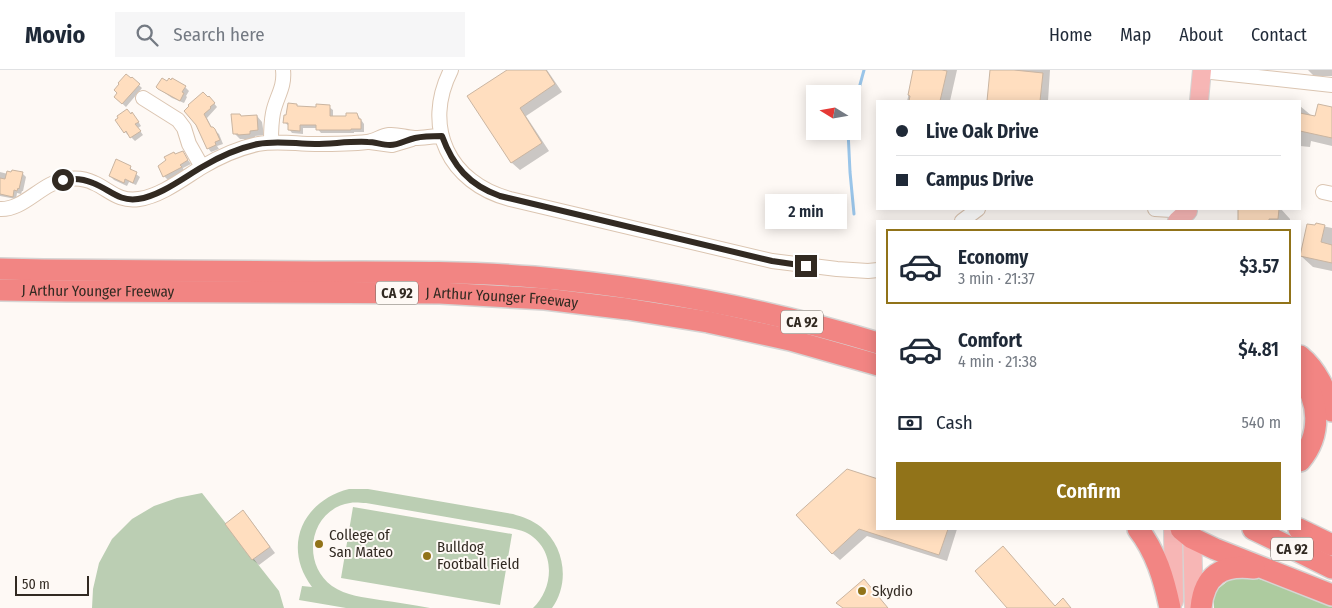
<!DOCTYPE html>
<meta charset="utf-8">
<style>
body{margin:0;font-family:"Fira Sans Condensed",sans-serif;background:#f6f6f7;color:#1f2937;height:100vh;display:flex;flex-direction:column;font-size:19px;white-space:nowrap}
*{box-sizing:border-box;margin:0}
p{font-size:16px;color:#747a83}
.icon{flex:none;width:28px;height:28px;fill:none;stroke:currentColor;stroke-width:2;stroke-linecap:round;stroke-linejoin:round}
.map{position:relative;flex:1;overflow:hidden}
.drawer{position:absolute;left:876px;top:150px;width:425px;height:310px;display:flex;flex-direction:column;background:#fff;border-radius:0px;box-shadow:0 2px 12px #0003}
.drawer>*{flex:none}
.guide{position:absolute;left:876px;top:30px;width:425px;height:110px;border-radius:0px;box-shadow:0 2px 12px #0003;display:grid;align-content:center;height:110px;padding:0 20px;background:#fff}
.needle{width:32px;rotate:281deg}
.tools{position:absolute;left:806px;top:15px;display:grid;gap:10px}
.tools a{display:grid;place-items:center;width:55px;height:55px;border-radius:0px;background:#fff;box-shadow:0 2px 12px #0003;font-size:25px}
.scale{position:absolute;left:15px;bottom:12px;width:74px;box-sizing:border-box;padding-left:5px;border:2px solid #322a22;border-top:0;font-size:14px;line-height:18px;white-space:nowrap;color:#322a22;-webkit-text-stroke:4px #fef9f5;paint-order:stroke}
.end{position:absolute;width:22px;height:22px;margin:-11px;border:6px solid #322a22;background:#fff;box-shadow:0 0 0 2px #fff}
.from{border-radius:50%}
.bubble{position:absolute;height:35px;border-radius:0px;background:#fff;box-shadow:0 2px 12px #0003;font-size:16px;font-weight:600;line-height:35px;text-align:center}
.guide b{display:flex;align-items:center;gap:18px;height:48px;font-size:19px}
.guide b+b{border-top:1px solid #e0e1e3}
.guide i{width:12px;height:12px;background:#1f2937}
ul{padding:9px 0 0;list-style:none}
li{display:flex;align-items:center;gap:15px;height:75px;margin:0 10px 8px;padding:0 10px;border:2px solid transparent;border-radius:0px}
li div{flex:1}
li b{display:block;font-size:19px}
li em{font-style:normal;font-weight:600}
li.current{border-color:#917319}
li>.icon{width:45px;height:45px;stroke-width:1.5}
.pay{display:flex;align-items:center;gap:12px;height:55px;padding:0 20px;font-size:19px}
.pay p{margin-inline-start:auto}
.cta{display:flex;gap:10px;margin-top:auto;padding:10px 20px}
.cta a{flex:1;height:58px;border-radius:0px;background:#917319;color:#fff;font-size:20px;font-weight:600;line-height:58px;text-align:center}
header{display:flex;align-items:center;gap:30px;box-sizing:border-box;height:70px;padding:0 25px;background:#fff;border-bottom:1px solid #e0e1e3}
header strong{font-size:24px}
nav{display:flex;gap:28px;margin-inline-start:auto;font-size:18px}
.search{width:350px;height:45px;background:#f6f6f7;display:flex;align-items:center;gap:12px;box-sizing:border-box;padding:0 18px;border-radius:0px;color:#747a83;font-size:19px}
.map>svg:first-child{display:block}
</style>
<header>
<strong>Movio</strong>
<div class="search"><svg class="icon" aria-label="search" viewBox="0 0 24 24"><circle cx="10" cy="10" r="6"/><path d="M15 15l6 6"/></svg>Search here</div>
<nav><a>Home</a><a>Map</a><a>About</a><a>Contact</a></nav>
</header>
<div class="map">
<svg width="1332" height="538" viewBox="0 0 1332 538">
<rect width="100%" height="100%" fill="#fef9f5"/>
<!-- green -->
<path fill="#bbceb3" d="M349,419H368L513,444C523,447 532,450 541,457C565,477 570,513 552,538H533C555,517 556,477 525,462C521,460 515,459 510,458L366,433C361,433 355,432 350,433C310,439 300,493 332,516C346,526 364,527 380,530C397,532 413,535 430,538H346L299,530L302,516L312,517C282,477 302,431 349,419Z
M202,423L279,521L284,538H92L93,519L99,493L112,469L132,449L154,436L177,428Z
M353,437L512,464L500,535L341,508Z"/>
<!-- forest -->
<path fill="#adcb9f" d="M1239,502L1332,534V538H1214V522Z"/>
<!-- shadow -->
<path fill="#0003" d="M509,0H547L562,22L526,46L549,81L520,100L512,93L469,27Z
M915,0H957L950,31H907Z
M992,0H1050L1048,31H989Z
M1308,0H1332V6H1314Z
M132,9L142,18L126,37L115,27Z
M172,12L185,17L189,21L186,26L187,27L184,33L172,28L162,21L167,13Z
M209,27L217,37L207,48L212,58L219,64L223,74L217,76L219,79L211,82L208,78L197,54Z
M1300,36L1312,46L1316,47L1332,38V76L1311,71L1310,77L1300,76Z
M298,37L317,39L329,37L333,40V47H348L357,44L364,54V62H354V63H321L317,58H303V64L292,63L289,59V56L284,52Z
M131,45L136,48L141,56L138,58L143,65L135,71L129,65H128L125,62Z
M257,46L262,52L264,65L255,66V70L245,71L244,69H240L234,63L242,48Z
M182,82L191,94L183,98L184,101L168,110L164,106L176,85Z
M130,97L133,102L140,107L136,115L129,112L127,116L114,110L110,106Z
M0,102L8,104L22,103L26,107L23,121H22L21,124L17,123L16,129L0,126Z
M1239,139H1281L1290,149V151H1239Z
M1317,155L1332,158V201L1313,197L1301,186Z
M878,410V459H957L947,491L867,466L840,490L832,483Z
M243,442L249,448L275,483L259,495L253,490L227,454Z"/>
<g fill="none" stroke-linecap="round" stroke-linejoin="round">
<!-- stream -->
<path stroke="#9ac5e9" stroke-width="3" d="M852,44L864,0
M848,61L850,102L854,144"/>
</g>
<!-- building -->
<path fill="#ffdebf" stroke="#cab5a1" d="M507,0H546L555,14L520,38L542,73L511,93L467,26Z
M913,0H942L947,1L940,31H909L910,26L908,25Z
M990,0H1014L1043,3L1040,31H987Z
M126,4L131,8L132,7L140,14L122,34L114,27L117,23L114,20L119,14L118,13Z
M162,8L167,11L169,8L171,10L172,8L186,16L182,22L184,23L180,31L158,19L156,17Z
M203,22L208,27L209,26L215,33L210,37L211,38L204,44L211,57H213L215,59L220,70L215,72L216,75L207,79L196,55L184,41L189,36L188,35Z
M288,33L297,34V36L316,37V34L330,35V46H346V43H357L359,49H361V59H351V60H316V55H300V61L288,60V53H283L284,45H286Z
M1318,34L1332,37V68L1300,61V43L1315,46Z
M127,39L131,44L132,42L139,52L135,54L141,61L130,68L126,61L124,63L115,50L118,48L117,46Z
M231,44H240L241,46L257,45L258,60L250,61V64L238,65V64H233Z
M183,81L188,90L180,95L182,97L163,107L158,96L166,90L164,87L174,82L175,84Z
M116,89L131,96L130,99L137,102L133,113L125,109L124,113L109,106Z
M12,100L23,102L19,119L18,118L17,121L14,120L13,127L0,124V108L5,109L7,101L11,102Z
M1238,139H1279L1278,149H1269V151H1238Z
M1316,153L1325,155L1321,172L1332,175V193L1300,186L1307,154L1315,155Z
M847,399L878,409V459H948L939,485L859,459L832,484L796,445Z
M243,440L270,477L252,490L225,454Z
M1003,476L1055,536L1063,528L1071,538H1007L975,501Z
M864,509L888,538H843L836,533Z"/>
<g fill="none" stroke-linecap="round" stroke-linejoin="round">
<!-- minor casing -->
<g stroke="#dbc5b1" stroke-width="16">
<path id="minor" d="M451,0C422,57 449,113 510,129L772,191L837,199L868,201L878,200
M1202,1L1332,15
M143,28L178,50L184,58L189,74L202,97
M271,72C271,63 271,53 273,43C276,27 285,18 283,0
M370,72L392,75L412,69
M1323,122L1332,124
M0,139C25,140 41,112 68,109C76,108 86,109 94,113C110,120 118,132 139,129C161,126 184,108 202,97C219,87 239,78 258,74C277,70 296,74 315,74C332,74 350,74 367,72C375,71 381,66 389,65C398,64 406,68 415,68C424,68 433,66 442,66
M1155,139L1188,141
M962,151L978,139"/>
</g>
<!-- major casing -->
<g stroke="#d6d4d3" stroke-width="20">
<path id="major" d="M1199,31L1202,0
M1177,151L1188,141
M1173,459L1174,531
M1192,459L1194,538"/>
</g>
<!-- highway casing -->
<g stroke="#d6d4d3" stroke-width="24">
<g id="highway">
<path d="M0,199L44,200C134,201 224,201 314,202C388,202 461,201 534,207C650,217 766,239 878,273"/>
<path id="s1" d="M0,220L68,221L440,223L545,229L627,239L708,252L790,270L878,295"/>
<path d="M1300,286C1318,301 1325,320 1332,341"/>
<path d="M1300,305C1320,331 1322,365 1300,391"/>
<path d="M1138,459C1156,482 1164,509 1170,538"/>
<path d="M1181,459L1192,468L1215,479L1332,525"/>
<path d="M1253,459L1332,498"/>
<path d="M1299,459L1332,475"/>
<path d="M1201,538C1204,505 1222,494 1254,498"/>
</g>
</g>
<!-- minor -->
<use href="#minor" stroke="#fff" stroke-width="14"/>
<!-- major -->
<use href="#major" stroke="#f7b6b5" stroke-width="18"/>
<!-- highway -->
<use href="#highway" stroke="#f28583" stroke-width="21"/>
</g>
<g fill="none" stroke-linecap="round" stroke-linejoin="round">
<!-- route -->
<path stroke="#322a22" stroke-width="6" d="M63,110C73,108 84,109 93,113C109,119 119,132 138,129C160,126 183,108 202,97C219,87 239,78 258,74C277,70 296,74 315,74C332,74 350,71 368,72C375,72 382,75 390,75C399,75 406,70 415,68C424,66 433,66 442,66C453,96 469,115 500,126L772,191L806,196"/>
</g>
<!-- markers -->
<g fill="#917319" stroke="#fef9f5" stroke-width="2">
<circle cx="319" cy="474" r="5"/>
<circle cx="427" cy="486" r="5"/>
<circle cx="862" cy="521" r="5"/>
</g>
<g text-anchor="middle" stroke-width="4" stroke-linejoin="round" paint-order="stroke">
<!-- shield labels -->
<g fill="#fef9f5" stroke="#6f6861" stroke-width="1">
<rect x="376" y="211.5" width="42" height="23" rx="4"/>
<rect x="781" y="240.5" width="42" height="23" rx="4"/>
<rect x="1271" y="467.5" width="42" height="23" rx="4"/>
</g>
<g font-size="14" font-weight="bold" fill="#322a22">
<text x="397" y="228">CA 92</text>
<text x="802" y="257">CA 92</text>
<text x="1292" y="484">CA 92</text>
</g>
<!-- street labels -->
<g font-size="15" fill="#322a22" stroke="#fef9f5">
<text dy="5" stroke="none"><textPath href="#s1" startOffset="98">J Arthur Younger Freeway</textPath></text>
<text dy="5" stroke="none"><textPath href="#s1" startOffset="502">J Arthur Younger Freeway</textPath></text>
</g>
<!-- poi labels -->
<g font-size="15" fill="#322a22" stroke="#fef9f5" text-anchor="start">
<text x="329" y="470">College of<tspan x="329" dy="17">San Mateo</tspan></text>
<text x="437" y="482">Bulldog<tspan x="437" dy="17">Football Field</tspan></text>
<text x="872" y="526">Skydio</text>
</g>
</g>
</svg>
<div class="tools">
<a><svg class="needle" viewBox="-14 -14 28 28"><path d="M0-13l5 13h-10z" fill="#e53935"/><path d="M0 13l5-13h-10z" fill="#747a83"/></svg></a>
</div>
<div class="scale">50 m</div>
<i class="end from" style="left:63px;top:110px"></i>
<i class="end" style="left:806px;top:196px"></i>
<div class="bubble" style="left:765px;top:124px;width:82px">2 min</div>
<div class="guide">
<b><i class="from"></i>Live Oak Drive</b>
<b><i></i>Campus Drive</b>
</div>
<section class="drawer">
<ul>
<li class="current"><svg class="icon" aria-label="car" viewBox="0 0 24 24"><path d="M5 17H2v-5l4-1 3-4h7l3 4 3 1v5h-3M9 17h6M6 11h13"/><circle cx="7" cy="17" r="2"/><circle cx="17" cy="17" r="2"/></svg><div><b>Economy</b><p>3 min · 21:37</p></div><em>$3.57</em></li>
<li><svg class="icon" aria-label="car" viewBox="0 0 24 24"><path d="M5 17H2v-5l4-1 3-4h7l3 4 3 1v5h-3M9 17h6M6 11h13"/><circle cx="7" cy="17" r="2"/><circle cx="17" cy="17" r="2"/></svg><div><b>Comfort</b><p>4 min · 21:38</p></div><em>$4.81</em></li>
</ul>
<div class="pay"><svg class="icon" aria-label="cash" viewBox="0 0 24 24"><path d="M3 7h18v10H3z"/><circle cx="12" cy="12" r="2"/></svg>Cash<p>540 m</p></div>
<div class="cta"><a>Confirm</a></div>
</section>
</div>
